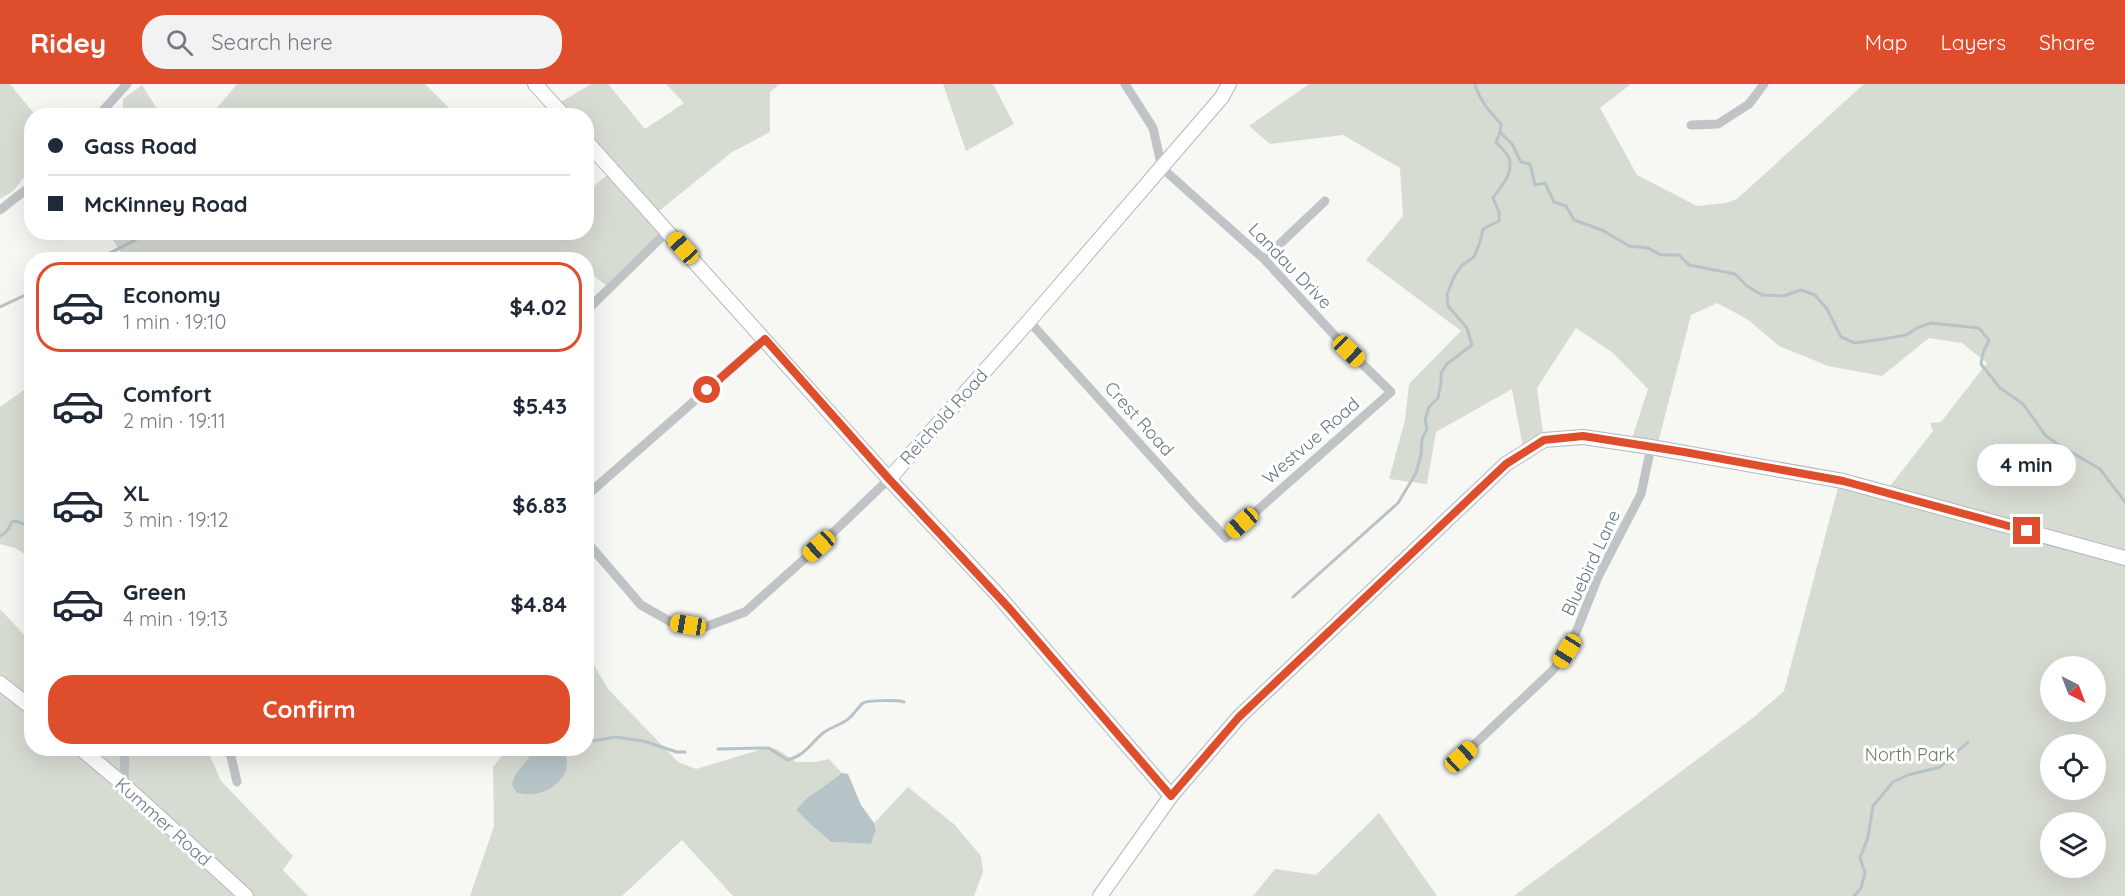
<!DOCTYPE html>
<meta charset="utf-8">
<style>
body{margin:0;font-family:Quicksand,sans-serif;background:#f2f2f3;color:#1f2937;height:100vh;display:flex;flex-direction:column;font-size:22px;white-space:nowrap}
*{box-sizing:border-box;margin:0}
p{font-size:20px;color:#747a83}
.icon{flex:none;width:33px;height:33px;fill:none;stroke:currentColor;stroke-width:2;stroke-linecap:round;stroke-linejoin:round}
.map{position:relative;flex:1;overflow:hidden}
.details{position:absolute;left:24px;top:168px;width:570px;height:504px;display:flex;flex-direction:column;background:#fff;border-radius:24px;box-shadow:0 6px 24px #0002}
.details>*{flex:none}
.banner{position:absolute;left:24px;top:24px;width:570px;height:132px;border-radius:24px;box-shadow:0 6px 24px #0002;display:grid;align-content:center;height:132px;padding:0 24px;background:#fff}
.needle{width:39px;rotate:138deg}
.tools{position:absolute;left:2040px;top:572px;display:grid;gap:12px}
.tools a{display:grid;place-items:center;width:66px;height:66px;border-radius:50%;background:#fff;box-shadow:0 6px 24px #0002;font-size:30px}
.end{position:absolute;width:27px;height:27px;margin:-14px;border:8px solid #de4e2d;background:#fff;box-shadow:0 0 0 3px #fff}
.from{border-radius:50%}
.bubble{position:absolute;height:42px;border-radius:21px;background:#fff;box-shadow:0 6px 24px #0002;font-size:20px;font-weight:700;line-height:42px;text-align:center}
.car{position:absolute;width:18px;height:36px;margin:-18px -9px;border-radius:8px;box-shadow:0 0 4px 2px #0007;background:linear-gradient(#f5c518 24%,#345 0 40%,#f5c518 0 76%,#345 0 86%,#f5c518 0)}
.banner b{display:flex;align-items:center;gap:21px;height:57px;font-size:22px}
.banner b+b{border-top:2px solid #e0e1e3}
.banner i{width:15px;height:15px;background:#1f2937}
ul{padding:10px 0 0;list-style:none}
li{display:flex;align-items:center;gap:18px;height:90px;margin:0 12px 9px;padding:0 12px;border:3px solid transparent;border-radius:24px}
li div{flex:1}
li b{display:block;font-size:22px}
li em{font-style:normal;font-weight:700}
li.current{border-color:#de4e2d}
li>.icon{width:54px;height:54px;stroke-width:1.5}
.action{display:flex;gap:12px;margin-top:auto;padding:12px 24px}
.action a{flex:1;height:69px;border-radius:24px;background:#de4e2d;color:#fff;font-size:24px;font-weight:700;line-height:69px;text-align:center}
header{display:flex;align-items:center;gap:36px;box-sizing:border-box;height:84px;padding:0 30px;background:#de4e2d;color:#fff}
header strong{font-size:28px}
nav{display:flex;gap:33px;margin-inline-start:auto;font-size:21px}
.search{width:420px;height:54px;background:#f2f2f3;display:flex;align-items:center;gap:15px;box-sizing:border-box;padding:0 21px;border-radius:24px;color:#747a83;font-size:22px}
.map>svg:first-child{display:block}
</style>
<header>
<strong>Ridey</strong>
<div class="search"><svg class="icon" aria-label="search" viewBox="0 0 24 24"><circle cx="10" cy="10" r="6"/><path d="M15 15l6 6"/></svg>Search here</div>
<nav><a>Map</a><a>Layers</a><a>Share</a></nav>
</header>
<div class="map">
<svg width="2125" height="812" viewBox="0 0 2125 812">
<rect width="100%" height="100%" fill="#f7f7f4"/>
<!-- green -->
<path fill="#d7dcd3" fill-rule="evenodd" d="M0,0H10L35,31L32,32L31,85L13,107L0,115Z
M237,0H425L456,31H211Z
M591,0H608L645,45L684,19L666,0H780L770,8V48L732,68L654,131L668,147L610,204L587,187L586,176L570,175L562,170L554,176H342L338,168L332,176H125L109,149L586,148L587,108L613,86L587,57L586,32L564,31L554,22Z
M943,0H993L1014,40L966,67Z
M1309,0H1631L1600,24L1637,91L1697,122L1726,119L1737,115L1864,0H2125V812H1514L1754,633L1784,607L1839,400L1883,411L1933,347L1930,339L1941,338L1987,279L1962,259L1929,254L1882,292L1828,282L1779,262L1747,235L1717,219L1691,231L1657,363L1630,360L1648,305L1613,269L1576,244L1537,304L1544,356L1524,369L1512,305L1436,348L1427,400L1389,395L1405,336L1409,300L1461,247L1366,176L1403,132L1400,84L1343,51L1270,60L1249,42ZM2050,582H2096V627H2050ZM2050,660H2096V705H2050ZM2050,738H2096V783H2050Z
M142,1L161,31H123V15Z
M31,301V474L15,464L0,460V323Z
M0,525L31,558L32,664L205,665L209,670L221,697L293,772L283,786L308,812H0Z
M587,574L591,576L608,605L678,678L696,685L766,664L777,665L796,678H815L829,675L842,689L806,715L796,726L811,741L831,758L871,760L876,746L874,739L908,703L955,741L981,772L983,788L974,812H733L682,756L622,812H470L494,742L493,683L507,665L586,664Z
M1379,729L1437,812H1253L1275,785L1316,791Z"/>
<!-- water -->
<path fill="#b7c4c7" d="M535,665H563C579,693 542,718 516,708L512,701L514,693Z
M842,689L848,690L861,721L874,739L876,746L871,760L831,758L811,741L796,726L806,715Z"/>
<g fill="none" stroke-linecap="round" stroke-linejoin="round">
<!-- stream -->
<path stroke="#b7c4c7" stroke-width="3" d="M1475,0C1479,16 1490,28 1501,40L1500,48L1512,60L1521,78L1530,80L1535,101L1545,99L1554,118L1566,122L1574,136L1602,146L1629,162L1648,164L1661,171H1679L1689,181L1735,190L1747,202L1762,211L1783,212L1801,206L1815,211L1827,225L1841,253L1855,259L1889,254L1906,251L1919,243L1931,239L1979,244L1989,256L1983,269L1981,280L2000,304L2023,320L2046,352L2056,359L2100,385L2125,418
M96,176L151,148
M0,223L32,208
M0,452L7,447L12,438L16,437L32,443
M1293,513L1398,419L1416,389L1421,371L1422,355L1427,345L1425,336L1429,323L1438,314L1441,299V289L1447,280L1472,261L1467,244L1448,222L1447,211L1453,195L1461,182L1474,173L1480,158L1483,145L1499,137V128L1493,114C1501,102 1514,90 1509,74C1507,69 1500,63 1496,58L1500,48
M586,658L616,653L643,657L677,668H685
M524,664L530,671H534
M718,665L769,664L787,676C805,672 810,660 823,649C831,643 840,641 847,636C854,631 857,624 863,619C868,616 898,616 904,618
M1854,812L1861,804L1865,789L1860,774L1868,753L1873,722L1893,698L1908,691L1940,683L1968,658"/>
<!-- secondary casing -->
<g stroke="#b2b8bc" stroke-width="16">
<path id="secondary" d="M535,0L564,32
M586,57L889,395L996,509L1171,712
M889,395L1029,237L1222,13L1229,0
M0,599L32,624
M80,664L124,701L246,812
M1100,812L1171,712L1239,633L1506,380L1544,356L1583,353L1651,363L1843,397L2125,474"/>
</g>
<!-- street -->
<path stroke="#c0c4c7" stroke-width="9" d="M98,32L127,0
M1691,41L1718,40L1749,20L1764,0
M0,126L32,101
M1264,175L1325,117
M586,227L668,147
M1029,237L1193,419L1226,454L1391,308L1349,267L1264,175L1162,84L1153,44L1125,0
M586,412L765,255
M586,457L641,521L671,538L705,543L745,528L819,462L889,395
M229,664L237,698
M1461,673L1550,589L1560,578L1573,556L1598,493L1641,410L1651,363
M124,701L125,664"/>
<!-- secondary -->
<use href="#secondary" stroke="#fff" stroke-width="14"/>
</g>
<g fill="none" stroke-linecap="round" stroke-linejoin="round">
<!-- route -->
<path stroke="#de4e2d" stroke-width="8" d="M707,306L765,255L889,395L1009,524L1171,712L1239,633L1506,380L1544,356L1583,352L1684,368L1843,397L2027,447"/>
</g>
<g text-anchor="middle" stroke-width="6" stroke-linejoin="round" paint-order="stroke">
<!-- street labels -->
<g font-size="18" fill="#677884" stroke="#fff">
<text transform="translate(1290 182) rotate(46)" y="6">Landau Drive</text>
<text transform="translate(944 333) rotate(-48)" y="6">Reichold Road</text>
<text transform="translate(1139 335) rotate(48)" y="6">Crest Road</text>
<text transform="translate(1311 357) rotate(-41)" y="6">Westvue Road</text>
<text transform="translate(1591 479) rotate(-65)" y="6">Bluebird Lane</text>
<text transform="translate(163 738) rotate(42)" y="6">Kummer Road</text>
</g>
<!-- park labels -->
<g font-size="18" fill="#6b7b65" stroke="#fff">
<text x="1910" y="677">North Park</text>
</g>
</g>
</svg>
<div class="tools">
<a><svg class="needle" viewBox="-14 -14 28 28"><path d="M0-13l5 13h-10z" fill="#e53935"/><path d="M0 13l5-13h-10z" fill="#747a83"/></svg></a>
<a><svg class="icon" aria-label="locate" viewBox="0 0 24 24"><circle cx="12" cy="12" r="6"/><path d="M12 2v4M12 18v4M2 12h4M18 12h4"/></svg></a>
<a><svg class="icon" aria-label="layers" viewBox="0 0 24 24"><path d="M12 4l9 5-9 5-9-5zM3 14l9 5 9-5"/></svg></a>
</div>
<i class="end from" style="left:707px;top:306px"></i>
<i class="end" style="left:2027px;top:447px"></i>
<div class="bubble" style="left:1977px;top:360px;width:99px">4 min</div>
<i class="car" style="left:683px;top:164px;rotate:318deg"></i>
<i class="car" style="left:1349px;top:267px;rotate:134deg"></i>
<i class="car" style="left:1242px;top:439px;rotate:229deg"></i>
<i class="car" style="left:819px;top:462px;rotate:228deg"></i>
<i class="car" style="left:688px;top:541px;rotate:279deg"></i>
<i class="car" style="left:1567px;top:567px;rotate:212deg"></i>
<i class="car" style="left:1461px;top:673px;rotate:47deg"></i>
<div class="banner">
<b><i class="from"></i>Gass Road</b>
<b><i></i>McKinney Road</b>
</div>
<section class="details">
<ul>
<li class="current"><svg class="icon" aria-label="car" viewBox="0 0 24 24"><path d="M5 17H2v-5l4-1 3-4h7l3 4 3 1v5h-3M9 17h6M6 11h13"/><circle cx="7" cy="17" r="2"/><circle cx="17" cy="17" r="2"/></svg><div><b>Economy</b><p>1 min · 19:10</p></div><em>$4.02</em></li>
<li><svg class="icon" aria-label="car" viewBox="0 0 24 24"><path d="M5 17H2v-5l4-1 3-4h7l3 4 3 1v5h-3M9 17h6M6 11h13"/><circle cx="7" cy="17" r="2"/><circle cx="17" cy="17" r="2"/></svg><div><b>Comfort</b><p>2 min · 19:11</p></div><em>$5.43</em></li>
<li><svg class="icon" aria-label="car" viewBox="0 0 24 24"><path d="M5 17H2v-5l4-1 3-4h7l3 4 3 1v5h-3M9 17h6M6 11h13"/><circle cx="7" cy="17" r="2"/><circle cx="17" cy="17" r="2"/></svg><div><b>XL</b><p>3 min · 19:12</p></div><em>$6.83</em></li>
<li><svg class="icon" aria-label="car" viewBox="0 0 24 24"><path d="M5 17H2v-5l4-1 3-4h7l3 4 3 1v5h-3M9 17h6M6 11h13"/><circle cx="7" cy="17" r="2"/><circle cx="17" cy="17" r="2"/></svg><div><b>Green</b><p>4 min · 19:13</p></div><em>$4.84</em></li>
</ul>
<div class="action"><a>Confirm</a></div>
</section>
</div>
